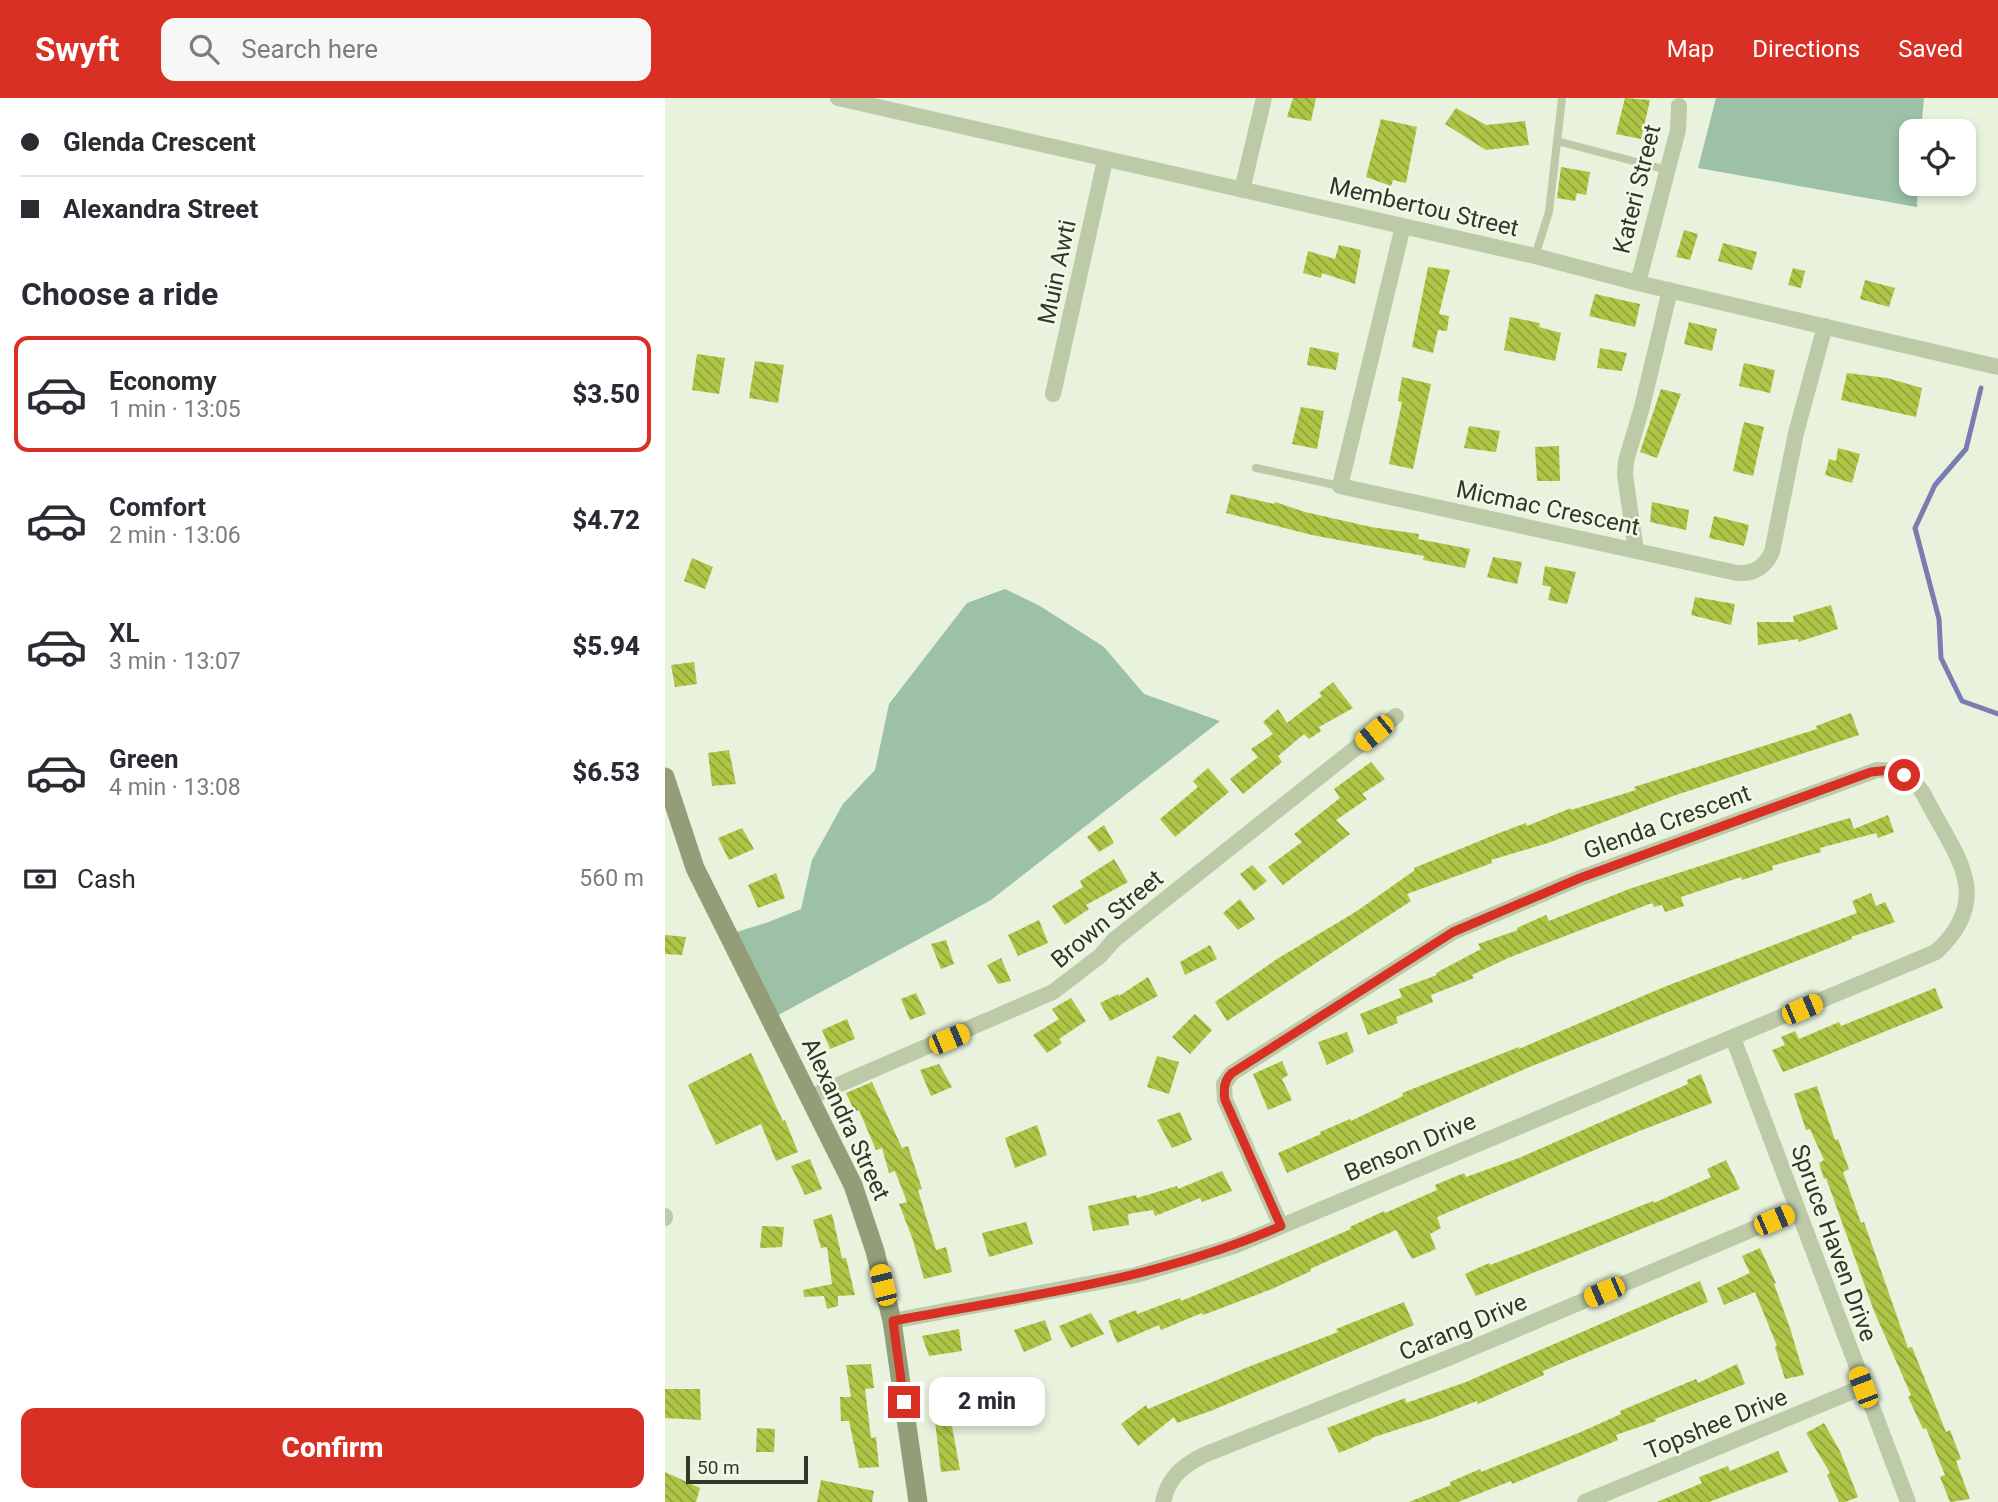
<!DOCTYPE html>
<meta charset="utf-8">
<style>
body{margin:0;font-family:Roboto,sans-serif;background:#f7f7f7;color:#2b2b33;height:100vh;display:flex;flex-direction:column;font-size:26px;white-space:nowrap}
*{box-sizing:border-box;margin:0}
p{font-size:23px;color:#7c7c81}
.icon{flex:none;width:38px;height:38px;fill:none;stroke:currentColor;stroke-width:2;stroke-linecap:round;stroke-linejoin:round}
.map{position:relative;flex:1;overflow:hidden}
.side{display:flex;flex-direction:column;background:#fff;width:665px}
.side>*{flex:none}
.guide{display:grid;align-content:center;height:154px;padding:0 21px;background:#fff}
.fabs{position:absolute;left:1234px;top:21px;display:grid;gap:14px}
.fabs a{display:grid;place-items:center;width:77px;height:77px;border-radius:14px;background:#fff;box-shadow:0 4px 10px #0003;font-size:35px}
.scale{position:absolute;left:21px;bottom:18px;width:122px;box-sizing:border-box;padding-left:7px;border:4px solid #333728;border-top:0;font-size:19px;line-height:24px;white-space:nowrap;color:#333728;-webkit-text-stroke:5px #f1f9e8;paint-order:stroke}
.end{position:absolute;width:32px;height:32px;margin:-16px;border:9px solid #d93025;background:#fff;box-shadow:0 0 0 4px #fff}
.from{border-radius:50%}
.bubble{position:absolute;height:49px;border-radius:14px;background:#fff;box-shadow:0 4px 10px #0003;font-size:23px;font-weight:800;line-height:49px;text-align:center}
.car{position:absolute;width:21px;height:42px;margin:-21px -10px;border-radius:9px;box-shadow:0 0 5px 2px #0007;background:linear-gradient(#f5c518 24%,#345 0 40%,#f5c518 0 76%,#345 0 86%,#f5c518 0)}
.guide b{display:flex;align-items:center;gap:24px;height:66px;font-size:26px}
.guide b+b{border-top:2px solid #e1e1e2}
.guide i{width:18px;height:18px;background:#2b2b33}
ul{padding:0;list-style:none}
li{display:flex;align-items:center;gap:21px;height:116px;margin:0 14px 10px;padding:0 7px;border:4px solid transparent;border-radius:14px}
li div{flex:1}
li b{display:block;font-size:26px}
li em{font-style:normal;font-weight:800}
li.on{border-color:#d93025}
li>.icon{width:63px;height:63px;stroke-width:1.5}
h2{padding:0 21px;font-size:32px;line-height:84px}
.pay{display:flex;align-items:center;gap:18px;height:77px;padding:0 21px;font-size:26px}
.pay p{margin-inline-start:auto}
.primary-button{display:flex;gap:14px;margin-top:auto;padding:14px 21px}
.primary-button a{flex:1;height:80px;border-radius:14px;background:#d93025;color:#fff;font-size:28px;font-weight:800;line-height:80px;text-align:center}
header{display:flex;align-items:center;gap:42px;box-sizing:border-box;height:98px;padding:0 35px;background:#d93025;color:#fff}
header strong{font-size:33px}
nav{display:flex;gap:38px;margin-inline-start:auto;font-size:24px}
.search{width:490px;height:63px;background:#f7f7f7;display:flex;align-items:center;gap:18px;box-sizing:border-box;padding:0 24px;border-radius:14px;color:#7c7c81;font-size:26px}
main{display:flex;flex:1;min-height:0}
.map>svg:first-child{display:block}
</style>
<header>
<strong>Swyft</strong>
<div class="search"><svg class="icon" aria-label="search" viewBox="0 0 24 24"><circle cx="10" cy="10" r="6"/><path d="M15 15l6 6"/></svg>Search here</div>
<nav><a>Map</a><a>Directions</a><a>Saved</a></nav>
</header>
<main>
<section class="side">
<div class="guide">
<b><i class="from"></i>Glenda Crescent</b>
<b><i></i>Alexandra Street</b>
</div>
<h2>Choose a ride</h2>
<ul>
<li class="on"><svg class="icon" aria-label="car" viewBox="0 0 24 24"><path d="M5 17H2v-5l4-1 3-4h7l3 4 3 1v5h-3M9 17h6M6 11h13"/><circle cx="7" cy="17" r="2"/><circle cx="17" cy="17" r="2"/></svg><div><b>Economy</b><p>1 min · 13:05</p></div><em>$3.50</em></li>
<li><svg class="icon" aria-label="car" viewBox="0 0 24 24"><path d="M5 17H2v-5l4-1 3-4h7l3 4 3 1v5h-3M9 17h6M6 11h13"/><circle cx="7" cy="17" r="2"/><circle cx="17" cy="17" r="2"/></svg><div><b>Comfort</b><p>2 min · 13:06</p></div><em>$4.72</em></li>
<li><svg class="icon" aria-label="car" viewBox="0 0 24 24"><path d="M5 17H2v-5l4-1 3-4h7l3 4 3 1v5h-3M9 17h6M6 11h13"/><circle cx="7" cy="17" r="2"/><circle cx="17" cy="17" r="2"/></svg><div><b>XL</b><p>3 min · 13:07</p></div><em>$5.94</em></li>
<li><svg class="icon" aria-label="car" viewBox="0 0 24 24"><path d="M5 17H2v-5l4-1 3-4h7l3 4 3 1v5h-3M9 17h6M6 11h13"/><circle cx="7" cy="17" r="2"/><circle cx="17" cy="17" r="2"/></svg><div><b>Green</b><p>4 min · 13:08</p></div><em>$6.53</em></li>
</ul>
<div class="pay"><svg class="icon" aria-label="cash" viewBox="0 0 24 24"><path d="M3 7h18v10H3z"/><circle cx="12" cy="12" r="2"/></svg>Cash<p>560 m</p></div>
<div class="primary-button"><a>Confirm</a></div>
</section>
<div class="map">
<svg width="1333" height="1404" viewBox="0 0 1333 1404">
<defs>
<pattern id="building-back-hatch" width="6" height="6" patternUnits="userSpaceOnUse" patternTransform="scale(1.75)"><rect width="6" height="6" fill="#afc546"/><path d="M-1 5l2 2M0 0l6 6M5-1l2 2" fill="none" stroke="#8fa13a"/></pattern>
</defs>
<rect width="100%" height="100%" fill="#e8f2dc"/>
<!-- green -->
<path fill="#9cc1a6" d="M1051,0H1259L1256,33H1246V86H1253L1252,109L1033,70Z
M340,491L375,508L439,549L479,596L555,623L326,802L106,921L62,837L101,825L136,811L147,762L178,706L210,672L224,606L302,505Z"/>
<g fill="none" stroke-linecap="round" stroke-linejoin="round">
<!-- stream -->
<path stroke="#7b7caf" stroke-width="5" d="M1316,290L1301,351L1270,387L1250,430L1274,521L1276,560L1297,603L1333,616"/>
</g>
<!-- building -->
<path fill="url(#building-back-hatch)" d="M628,0H651L646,23L622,19Z
M960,0L985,2L976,41L951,36Z
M791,10L821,27L860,23L864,47L821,52L780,26Z
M716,21L752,29L741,85L728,82L726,88L701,79Z
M896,69L925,74L921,97L912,95L910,103L892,100Z
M1019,132L1033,136L1025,162L1011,159Z
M1058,145L1092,154L1087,172L1053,163Z
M674,147L696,152L690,186L657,175L656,180L638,175L643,153L670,161Z
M763,169L785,172L774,216L784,218L782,233L773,232L768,255L747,249Z
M1128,170L1140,173L1136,190L1123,187Z
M1200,182L1230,190L1224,209L1195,201Z
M930,196L975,206L970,229L924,218Z
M845,219L875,225L874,229L896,235L890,263L839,252Z
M1024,224L1052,231L1047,253L1019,246Z
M645,249L674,255L671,272L642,267Z
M935,250L962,255L957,273L932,270Z
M32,256L60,260L54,296L27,292Z
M90,263L119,267L113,305L84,300Z
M1079,265L1110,272L1105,295L1074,288Z
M1182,275L1222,280L1257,290L1251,319L1176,302Z
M737,279L766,286L748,371L724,366L737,304L733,303Z
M996,291L1016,296L992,360L975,354Z
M636,309L659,313L652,351L627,346Z
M1079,324L1099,329L1088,378L1068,373Z
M804,328L835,333L831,354L799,350Z
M894,348L895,383H872L870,349Z
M1173,350L1195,356L1187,385L1160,377L1164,361L1171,363Z
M566,396L609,406L610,404L640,414L706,429L754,436L753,441L805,451L800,470L758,462L759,458L647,437L561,415Z
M987,404L1024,412L1021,432L985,424Z
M1049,418L1084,427L1079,448L1044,440Z
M828,459L857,464L852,486L822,479Z
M27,460L48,469L40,491L19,483Z
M880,468L911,474L902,506L883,502L886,489L877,487Z
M1030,499L1070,506L1066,527L1026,517Z
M1166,507L1173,531L1133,544V541L1093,547L1092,524H1129L1128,518Z
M29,564L32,586L10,589L6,567Z
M668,584L688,610L654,629L656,633L644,641L639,636L613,658L617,664L578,696L565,681L593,659L586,651L608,636L598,624L613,611L622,625L657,598L654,595Z
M1186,615L1194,637L1008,698L883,745L826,762L827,765L742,796L746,803L562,923L550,904L612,861L692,813L750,772L749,770L834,735L861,725L862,728L906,710V712L971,692L969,689L1152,631L1151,628Z
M64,652L71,686L47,688L43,655Z
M706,664L720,681L697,696L702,701L671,722L685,736L618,787L603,769L637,744L629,736L675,700L669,691Z
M543,670L564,694L510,739L495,721L533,689L528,683Z
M1223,717L1229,734L1213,740L1211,735L1155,750L1156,754L1107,768L1108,772L1077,782L1076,779L1016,799L1019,808L1000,814L997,807L989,809L987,805L934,825L843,860L807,877L809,880L766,897L768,904L731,919L733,925L703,937L695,916L737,899L734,891L772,877L771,875L816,851L813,846L853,832L852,830L881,817L884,823L964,791L1167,725L1185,720L1189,731Z
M439,727L449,745L434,754L422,739Z
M77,730L89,751L64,762L53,740Z
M449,761L463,784L421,807L424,811L400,827L387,808L418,789L415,783Z
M587,767L602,783L589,793L575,776Z
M111,775L120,800L93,810L83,787Z
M1206,795L1211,808L1220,804L1230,824L1186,839L1187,841L862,970L622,1075L613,1055L656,1036L655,1034L685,1021L686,1023L738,998L737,995L854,949V951L999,889L1192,815L1187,803Z
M575,801L590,821L573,832L558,815Z
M374,822L383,845L353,858L343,837Z
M0,837L21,839L17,857L0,856Z
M281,842L289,866L276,871L266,846Z
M545,847L552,861L520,877L515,864Z
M336,860L346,883L333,886L322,867Z
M483,879L493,898L445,923L435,905L453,896L454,898Z
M1270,890L1278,910L1147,963L1118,974L1107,952L1120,947L1116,939L1130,933L1134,941L1174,924L1176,928Z
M251,895L261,916L245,922L236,901Z
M406,900L421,923L394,941L397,945L382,955L368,937L394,921L387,911Z
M530,916L547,932L525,956L507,939Z
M182,921L190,941L165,951L157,932Z
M682,934L689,954L662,967L653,944Z
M86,955L118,1023L120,1022L133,1054L111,1063L96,1026L51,1047L23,987Z
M492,958L514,964L504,996L482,989Z
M617,963L623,977L617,981L627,1002L603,1012L588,976Z
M274,966L287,989L266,998L255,972Z
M1036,976L1047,1005L972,1034L772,1119L776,1130L765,1136L771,1151L747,1161L731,1132L645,1171L646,1173L607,1191L538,1217L537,1215L496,1232L494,1227L452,1245L443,1223L471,1212L472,1216L515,1200L516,1203L570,1181L686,1131L685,1129L719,1113L720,1115L772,1092L770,1087L799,1075L801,1079L854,1060L1023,986L1022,982Z
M207,984L237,1050L243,1048L257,1091L253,1092L271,1152L281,1149L287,1174L259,1181L248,1142L234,1106L242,1104L230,1073L224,1075L217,1050L211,1052L194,1012L190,1014L181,995Z
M1152,988L1170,1042L1173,1041L1184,1071L1178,1074L1196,1125L1199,1124L1243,1250L1247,1249L1281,1334L1285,1332L1296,1361L1291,1363L1305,1401L1285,1404L1275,1379L1280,1377L1261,1330L1258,1331L1243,1299L1246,1297L1209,1213L1161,1080L1159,1081L1154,1065L1159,1062L1145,1031L1141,1032L1129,996Z
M515,1014L527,1042L507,1050L492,1022Z
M372,1027L382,1057L350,1070L340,1040Z
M145,1061L157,1091L140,1097L126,1068Z
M1061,1062L1075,1091L811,1198L800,1176L824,1165L825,1167L870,1150L988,1103L989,1105L1046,1079L1042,1071Z
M557,1073L567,1093L537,1104L535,1100L490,1118L488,1112L463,1116L464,1127L428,1133L423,1108L471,1097L472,1100L512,1088L513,1091Z
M167,1116L177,1160H181L190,1197L173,1198V1208L162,1211L159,1198L139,1199L138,1192L167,1186L162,1149L156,1150L148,1122Z
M361,1124L368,1146L324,1159L317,1135Z
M97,1128L119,1129L117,1149L95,1150Z
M1095,1150L1111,1185L1109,1186L1125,1230L1139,1277L1120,1281L1110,1249L1112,1248L1090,1194L1059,1207L1052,1190L1085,1175L1077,1158Z
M1035,1183L1043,1204L878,1273L879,1277L813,1306L812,1303L768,1320L706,1340L707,1341L674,1355L662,1330L740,1300L741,1305L801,1284Z
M739,1204L749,1227L548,1312L512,1325L509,1319L473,1348L456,1326L481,1307L483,1311L583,1269L673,1234L671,1231Z
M426,1215L439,1236L406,1250L394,1228Z
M380,1222L387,1242L359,1254L349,1232Z
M294,1231L297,1253L264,1258L257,1238Z
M206,1266L209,1290L200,1291L206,1340L211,1339L214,1369L194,1370L184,1323H176L175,1299H186L181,1267Z
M1072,1266L1080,1286L990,1321L991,1323L951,1337L953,1342L847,1386L846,1383L793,1404H744L786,1387L785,1384L815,1371L816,1374L916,1334L956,1316L955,1313L1031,1281L1033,1285Z
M286,1285L289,1300L282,1301L295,1372L276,1374L266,1289Z
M0,1291H35L36,1322L0,1320Z
M1159,1325L1175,1353L1193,1399L1180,1404H1174L1162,1377L1165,1375L1141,1335Z
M92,1330L110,1331L109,1354H91Z
M1113,1353L1123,1374L1044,1404H992L1037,1385L1034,1379L1063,1368L1065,1373Z
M0,1374L35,1390L31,1404H0Z
M156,1382L209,1393L207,1404H152Z"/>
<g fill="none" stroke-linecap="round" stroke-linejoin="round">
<!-- service -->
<path stroke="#bccaa8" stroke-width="8" d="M892,43L1002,72
M870,158L884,114L897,0
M591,370L675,388"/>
<!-- minor -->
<path stroke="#bccaa8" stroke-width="16" d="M173,0L870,158L973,185L1333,269
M577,92L599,0
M738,128L675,388L1072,475C1089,476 1100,469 1107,454L1131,335L1160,228
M973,185L1013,32L1014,8
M388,296L440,62
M971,453L960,377L961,363L977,309L1005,192
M1068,940L1243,1404
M145,999L388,894L435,858L449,842L731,618
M0,1118V1120
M227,1223L471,1177L569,1148L1271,854C1333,797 1287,754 1258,695C1247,679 1232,671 1212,672L915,780L788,834L567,975L559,986L560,1002L616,1128
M498,1404C503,1380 517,1368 539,1357L793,1256L1133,1112
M920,1404L1198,1289"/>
<!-- secondary -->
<path stroke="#939e79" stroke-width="19" d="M0,679L30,770L188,1087L210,1153L227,1223L253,1404"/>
</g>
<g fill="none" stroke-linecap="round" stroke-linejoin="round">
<!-- route -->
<path stroke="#d93025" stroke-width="9" d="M239,1304L228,1223C359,1198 493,1182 616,1128L560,1002C558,991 559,982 567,975L788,834L915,780L1206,674L1225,672L1239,677"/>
</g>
<g text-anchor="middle" stroke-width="5" stroke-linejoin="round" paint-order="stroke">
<!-- street labels -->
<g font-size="24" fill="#333728" stroke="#f1f9e8">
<text transform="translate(972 91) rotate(-76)" y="8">Kateri Street</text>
<text transform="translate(759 109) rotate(13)" y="8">Membertou Street</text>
<text transform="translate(392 174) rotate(-78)" y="8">Muin Awti</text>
<text transform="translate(883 410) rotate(12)" y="8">Micmac Crescent</text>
<text transform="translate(1002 724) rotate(-20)" y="8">Glenda Crescent</text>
<text transform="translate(442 821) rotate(-40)" y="8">Brown Street</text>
<text transform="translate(181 1021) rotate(65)" y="8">Alexandra Street</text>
<text transform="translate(745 1049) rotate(-23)" y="8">Benson Drive</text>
<text transform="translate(1169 1145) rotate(70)" y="8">Spruce Haven Drive</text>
<text transform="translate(798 1229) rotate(-23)" y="8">Carang Drive</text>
<text transform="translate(1051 1326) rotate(-22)" y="8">Topshee Drive</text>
</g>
</g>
</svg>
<div class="fabs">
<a><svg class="icon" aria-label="locate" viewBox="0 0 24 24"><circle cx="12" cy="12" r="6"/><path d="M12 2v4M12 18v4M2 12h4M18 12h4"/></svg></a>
</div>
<div class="scale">50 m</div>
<i class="end from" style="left:1239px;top:677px"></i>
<i class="end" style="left:239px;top:1304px"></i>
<div class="bubble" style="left:264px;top:1279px;width:116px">2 min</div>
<i class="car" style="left:709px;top:635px;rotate:231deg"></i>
<i class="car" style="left:1137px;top:911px;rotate:67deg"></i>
<i class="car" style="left:284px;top:941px;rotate:67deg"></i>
<i class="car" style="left:1109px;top:1122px;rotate:67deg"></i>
<i class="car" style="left:218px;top:1187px;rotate:346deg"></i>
<i class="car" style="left:939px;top:1194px;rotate:247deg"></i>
<i class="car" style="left:1198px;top:1289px;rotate:339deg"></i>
</div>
</main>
